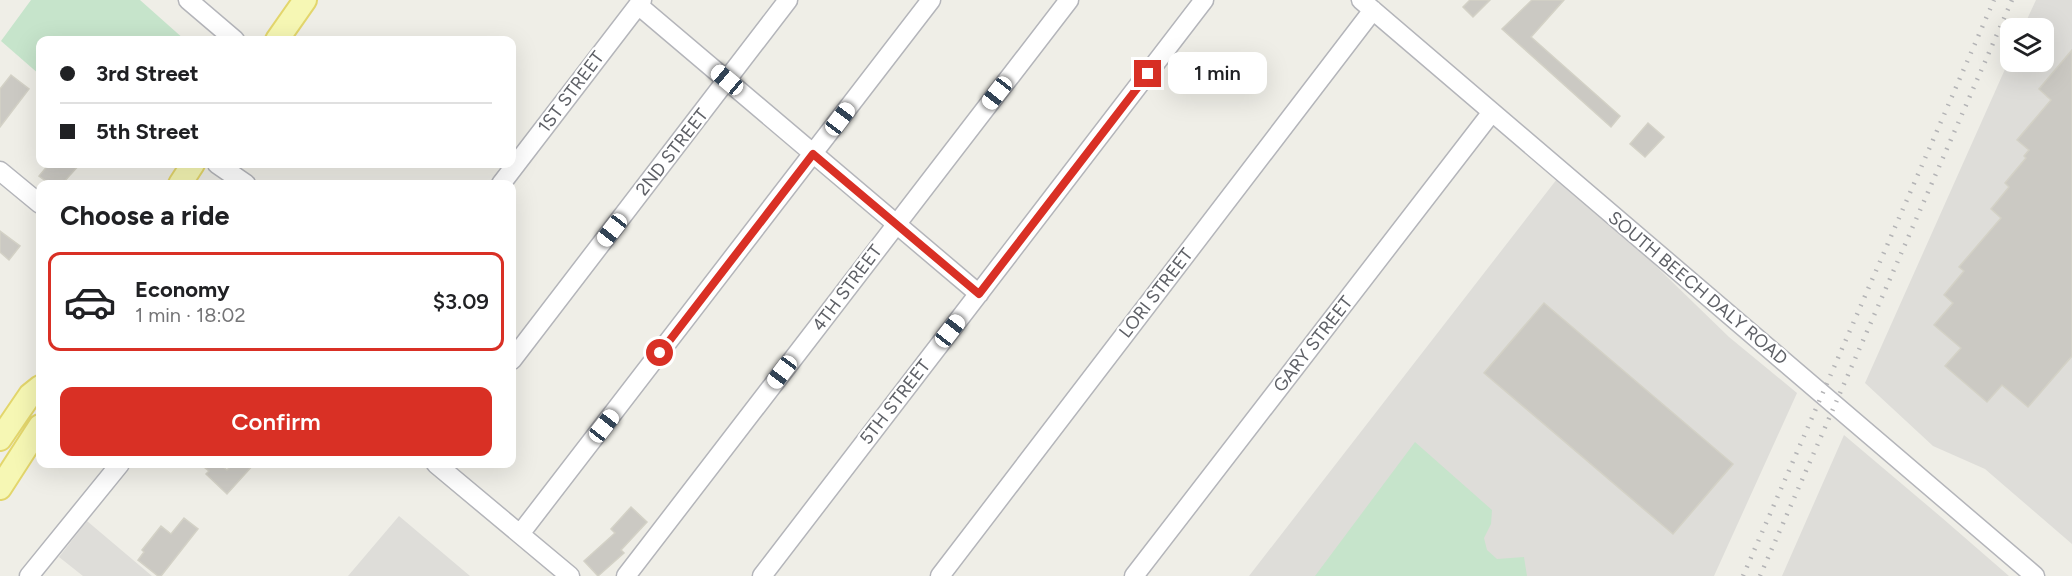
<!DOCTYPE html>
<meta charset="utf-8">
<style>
body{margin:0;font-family:Figtree,sans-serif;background:#f2f2f2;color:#202124;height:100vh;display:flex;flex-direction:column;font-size:22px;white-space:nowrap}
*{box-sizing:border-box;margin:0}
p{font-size:20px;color:#757577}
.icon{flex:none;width:33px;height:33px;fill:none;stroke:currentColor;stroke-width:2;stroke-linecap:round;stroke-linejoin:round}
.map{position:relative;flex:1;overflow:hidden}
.sheet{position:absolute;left:36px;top:180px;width:480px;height:288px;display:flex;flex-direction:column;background:#fff;border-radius:12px;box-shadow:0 6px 24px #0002}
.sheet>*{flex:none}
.top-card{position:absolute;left:36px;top:36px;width:480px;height:132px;border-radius:12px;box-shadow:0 6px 24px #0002;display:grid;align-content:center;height:132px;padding:0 24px;background:#fff}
.tools{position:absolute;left:2000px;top:18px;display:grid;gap:12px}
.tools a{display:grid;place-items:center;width:54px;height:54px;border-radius:12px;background:#fff;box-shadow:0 6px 24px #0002;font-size:30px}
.end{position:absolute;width:27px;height:27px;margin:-14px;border:8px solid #d93025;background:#fff;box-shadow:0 0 0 3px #fff}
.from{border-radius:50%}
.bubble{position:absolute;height:42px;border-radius:12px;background:#fff;box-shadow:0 6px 24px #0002;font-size:20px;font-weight:600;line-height:42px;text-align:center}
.car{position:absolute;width:18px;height:36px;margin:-18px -9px;border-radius:8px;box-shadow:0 0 4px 2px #0007;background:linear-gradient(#fff 24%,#345 0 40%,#fff 0 76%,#345 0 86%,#fff 0)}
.top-card b{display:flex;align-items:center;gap:21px;height:57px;font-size:22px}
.top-card b+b{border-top:2px solid #e0e0e0}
.top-card i{width:15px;height:15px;background:#202124}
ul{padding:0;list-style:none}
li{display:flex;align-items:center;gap:18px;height:99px;margin:0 12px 9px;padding:0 12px;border:3px solid transparent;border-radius:12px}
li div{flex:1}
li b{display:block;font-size:22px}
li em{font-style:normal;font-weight:600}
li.current{border-color:#d93025}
li>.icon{width:54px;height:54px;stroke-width:1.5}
h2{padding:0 24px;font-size:27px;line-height:72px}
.cta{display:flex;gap:12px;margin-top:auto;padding:12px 24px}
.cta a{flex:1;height:69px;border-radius:12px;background:#d93025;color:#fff;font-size:24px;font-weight:600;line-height:69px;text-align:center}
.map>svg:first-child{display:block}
</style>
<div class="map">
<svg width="2072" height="576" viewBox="0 0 2072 576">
<rect width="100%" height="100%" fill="#efeee7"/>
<!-- industrial -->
<path fill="#deddd9" d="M2036,0H2072V544L1985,469L1933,446L1865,383L2010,58V62H2043V28H2023Z
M1557,179L1627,238L1729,337L1797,393L1714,576H1249Z
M1844,435L1941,517L2009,576H1782Z
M399,516L470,576H348Z
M87,521L152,576H83L59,557Z"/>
<!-- green -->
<path fill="#c6e4cb" d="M31,0H140L185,40H40V75L1,41Z
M1415,442L1492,510L1491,524L1484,538L1487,550L1497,559L1524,557L1527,576H1315Z"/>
<!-- building -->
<path fill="#cbc9c3" stroke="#d3d1c6" stroke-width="1.5" d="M1470,0H1490L1473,17L1463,7Z
M1532,0H1564L1531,37L1620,116L1611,127L1502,29Z
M2072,50V356L2028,407L2002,385L1987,402L1945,366L1961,348L1934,325L1953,303L1944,295L1964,271L1959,267L2001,218L1991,209L2009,187L2005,183L2026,158L2024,156L2029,150L2017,140L2051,100L2039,89Z
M11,75L29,89L0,127V89Z
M1648,123L1664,137L1645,157L1630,144Z
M49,164H80L62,184H50L39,176Z
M0,231L20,246L9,260L0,252Z
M1544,303L1733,464L1673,534L1484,373Z
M200,464H220L227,470L233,464H254L227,494L206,474L209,471Z
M631,507L647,522L621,550L624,553L598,576L584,561L615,533L611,529Z
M184,518L198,529L161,576H158L138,560L144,552L142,550L161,526L171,534Z"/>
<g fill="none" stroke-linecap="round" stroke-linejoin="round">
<!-- minor casing -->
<g stroke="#b4b5ba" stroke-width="21">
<path id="minor" d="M188,0L235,40
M1361,0L2035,576
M638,5L979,294
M217,164L246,184
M0,171L40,204
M501,184L642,0
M512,360L788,0
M436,464L570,576
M520,534L931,0
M29,576L120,464
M626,576L1069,0
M762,576L1204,0
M940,576L1373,10
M1134,576L1492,112"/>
</g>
<!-- major casing -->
<g stroke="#e3d66c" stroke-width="26">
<path id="major" d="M277,40L305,0
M180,184L193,164
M0,439L30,395L40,387
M0,488L40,426"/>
</g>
<!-- minor -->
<use href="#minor" stroke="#fff" stroke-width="18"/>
<!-- major -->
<use href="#major" stroke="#f6f7b4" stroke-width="22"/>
<!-- rail -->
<path stroke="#b4b4b6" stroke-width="4.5" stroke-dasharray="1.5 8" stroke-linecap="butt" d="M1743,576L1994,0
M1760,576L2012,0"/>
</g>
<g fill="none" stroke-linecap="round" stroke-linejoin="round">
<!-- route -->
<path stroke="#d93025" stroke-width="8" d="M660,353L813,154L979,294L1148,74"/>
</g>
<g text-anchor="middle" stroke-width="4.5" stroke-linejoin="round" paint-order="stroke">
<!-- street labels -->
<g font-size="18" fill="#5e6066" stroke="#fff">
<text transform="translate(571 92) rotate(-53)" y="6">1ST STREET</text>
<text transform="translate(672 152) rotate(-52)" y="6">2ND STREET</text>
<text transform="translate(847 288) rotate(-53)" y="6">4TH STREET</text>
<text transform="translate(1698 288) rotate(40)" y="6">SOUTH BEECH DALY ROAD</text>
<text transform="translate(1156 293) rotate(-52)" y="6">LORI STREET</text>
<text transform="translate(1313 344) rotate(-52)" y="6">GARY STREET</text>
<text transform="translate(895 402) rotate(-52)" y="6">5TH STREET</text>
</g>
</g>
</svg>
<div class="tools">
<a><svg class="icon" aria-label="layers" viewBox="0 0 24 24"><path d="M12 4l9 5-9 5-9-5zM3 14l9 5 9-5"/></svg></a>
</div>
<i class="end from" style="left:660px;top:353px"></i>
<i class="end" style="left:1148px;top:74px"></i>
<div class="bubble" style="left:1168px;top:52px;width:99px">1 min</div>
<i class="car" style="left:727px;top:80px;rotate:310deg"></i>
<i class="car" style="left:997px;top:93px;rotate:218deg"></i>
<i class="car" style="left:840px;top:119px;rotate:37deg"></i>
<i class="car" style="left:612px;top:230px;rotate:218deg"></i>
<i class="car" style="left:950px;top:331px;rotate:38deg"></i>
<i class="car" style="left:782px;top:372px;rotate:217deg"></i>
<i class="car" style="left:604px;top:426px;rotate:38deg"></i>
<div class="top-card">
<b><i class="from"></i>3rd Street</b>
<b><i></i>5th Street</b>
</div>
<section class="sheet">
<h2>Choose a ride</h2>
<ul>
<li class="current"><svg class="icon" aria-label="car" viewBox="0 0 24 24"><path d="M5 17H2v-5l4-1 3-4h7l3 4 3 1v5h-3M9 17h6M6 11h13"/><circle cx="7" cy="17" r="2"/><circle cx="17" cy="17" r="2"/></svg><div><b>Economy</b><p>1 min · 18:02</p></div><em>$3.09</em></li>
</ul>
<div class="cta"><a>Confirm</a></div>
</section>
</div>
